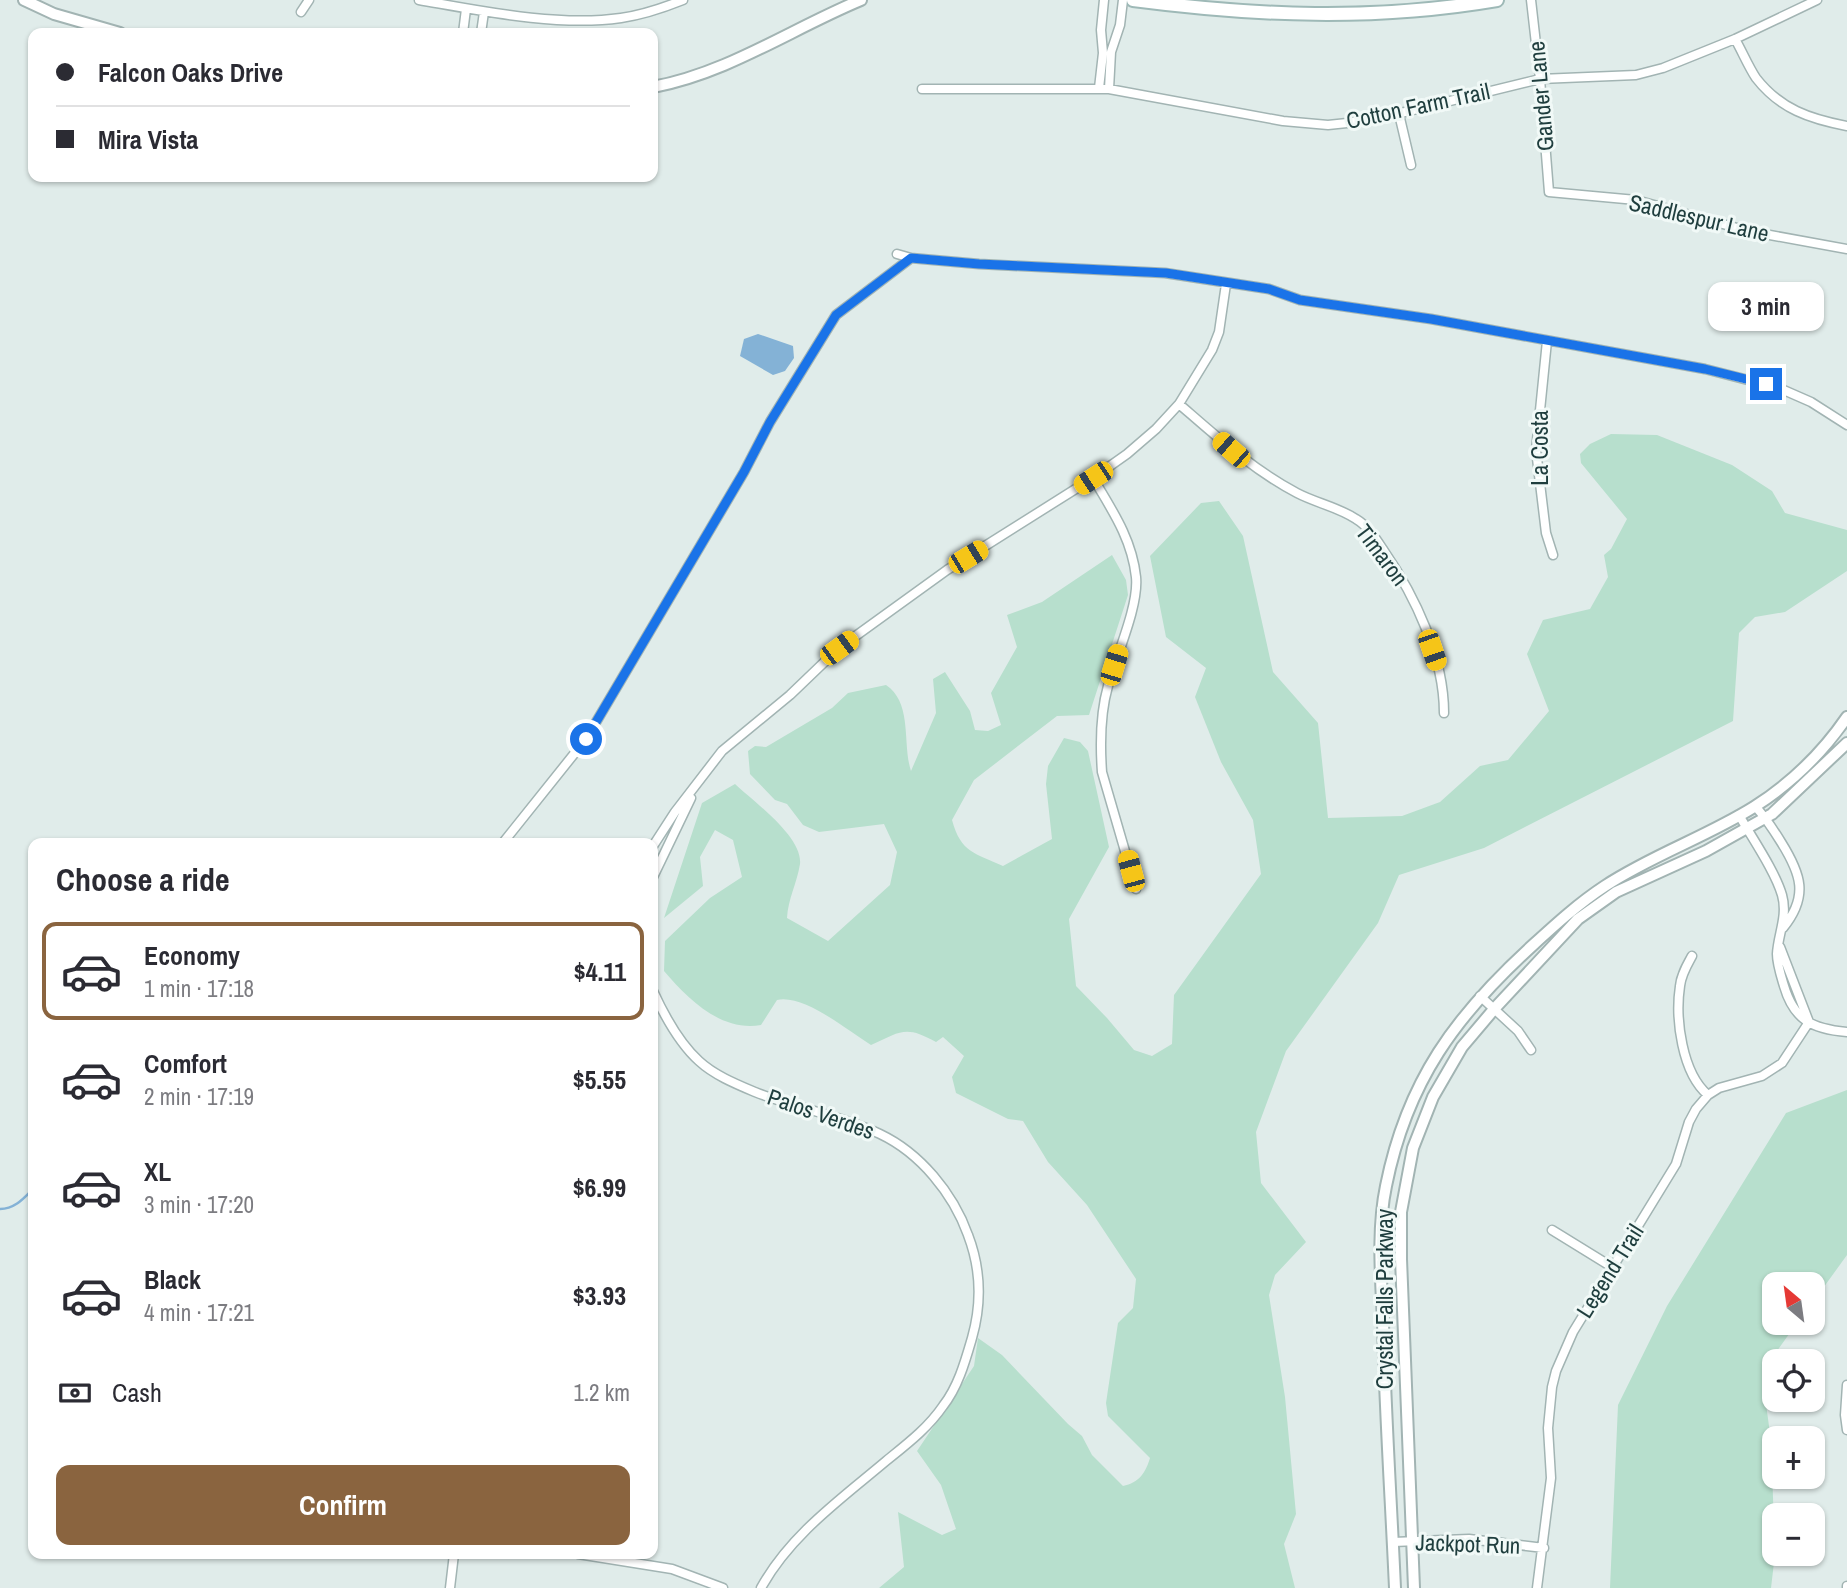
<!DOCTYPE html>
<meta charset="utf-8">
<style>
body{margin:0;font-family:"Archivo Narrow",sans-serif;background:#f7f7f7;color:#2b2b33;height:100vh;display:flex;flex-direction:column;font-size:26px;white-space:nowrap}
*{box-sizing:border-box;margin:0}
p{font-size:23px;color:#7c7c81}
.icon{flex:none;width:38px;height:38px;fill:none;stroke:currentColor;stroke-width:2;stroke-linecap:round;stroke-linejoin:round}
.map{position:relative;flex:1;overflow:hidden}
.details{position:absolute;left:28px;top:838px;width:630px;height:721px;display:flex;flex-direction:column;background:#fff;border-radius:14px;box-shadow:0 2px 5px #0004}
.details>*{flex:none}
.hud{position:absolute;left:28px;top:28px;width:630px;height:154px;border-radius:14px;box-shadow:0 2px 5px #0004;display:grid;align-content:center;height:154px;padding:0 28px;background:#fff}
.needle{width:46px;rotate:331deg}
.tools{position:absolute;left:1762px;top:1272px;display:grid;gap:14px}
.tools a{display:grid;place-items:center;width:63px;height:63px;border-radius:14px;background:#fff;box-shadow:0 2px 5px #0004;font-size:35px}
.end{position:absolute;width:32px;height:32px;margin:-16px;border:9px solid #1a73e8;background:#fff;box-shadow:0 0 0 4px #fff}
.from{border-radius:50%}
.bubble{position:absolute;height:49px;border-radius:14px;background:#fff;box-shadow:0 2px 5px #0004;font-size:23px;font-weight:700;line-height:49px;text-align:center}
.car{position:absolute;width:21px;height:42px;margin:-21px -10px;border-radius:9px;box-shadow:0 0 5px 2px #0007;background:linear-gradient(#f5c518 24%,#345 0 40%,#f5c518 0 76%,#345 0 86%,#f5c518 0)}
.hud b{display:flex;align-items:center;gap:24px;height:66px;font-size:26px}
.hud b+b{border-top:2px solid #e1e1e2}
.hud i{width:18px;height:18px;background:#2b2b33}
ul{padding:0;list-style:none}
li{display:flex;align-items:center;gap:21px;height:98px;margin:0 14px 10px;padding:0 14px;border:4px solid transparent;border-radius:14px}
li div{flex:1}
li b{display:block;font-size:26px}
li em{font-style:normal;font-weight:700}
li.selected{border-color:#8a643f}
li>.icon{width:63px;height:63px;stroke-width:1.5}
h2{padding:0 28px;font-size:32px;line-height:84px}
.pay{display:flex;align-items:center;gap:18px;height:77px;padding:0 28px;font-size:26px}
.pay p{margin-inline-start:auto}
.primary-button{display:flex;gap:14px;margin-top:auto;padding:14px 28px}
.primary-button a{flex:1;height:80px;border-radius:14px;background:#8a643f;color:#fff;font-size:28px;font-weight:700;line-height:80px;text-align:center}
.map>svg:first-child{display:block}
</style>
<div class="map">
<svg width="1847" height="1588" viewBox="0 0 1847 1588">
<rect width="100%" height="100%" fill="#e0ecea"/>
<!-- green -->
<path fill="#b7dfcd" d="M1611,434L1657,435L1732,465L1772,491L1785,513L1847,530V571L1785,612L1755,617L1739,633L1733,721L1484,848L1399,875L1378,923L1286,1051L1256,1132L1261,1183L1306,1242L1275,1275L1269,1295L1285,1397L1296,1514L1284,1544L1295,1588H879L904,1567L898,1512L942,1535L956,1529L941,1485L917,1451L974,1366L978,1338L1002,1355L1068,1424L1082,1436L1092,1455L1123,1486C1139,1483 1146,1472 1150,1458L1108,1416L1106,1403L1118,1323L1133,1308L1136,1279L1087,1205L1048,1162L1023,1121L1008,1119L956,1093L952,1077L964,1056L943,1037L936,1042C906,1025 901,1031 871,1045C847,1030 804,994 777,1000L761,1025C721,1032 688,999 664,971L665,941L710,898L742,877L733,840L715,830L700,857L703,886L664,918L702,803L735,784C753,801 803,837 800,864C797,883 788,899 787,918L828,941L890,885L897,852L884,824L819,832L803,825L787,804L775,800L750,774L748,751L755,746L766,747L832,708L848,693L886,685C913,703 902,744 911,771L936,713L933,679L945,672L970,711L975,730L988,731L1001,725L991,693L1017,647L1007,615L1042,602L1112,555L1126,580L1128,595L1089,715L1057,716L974,780L952,820C961,853 975,853 1003,866L1052,839L1046,784L1048,766L1064,738L1080,742L1088,751L1109,847L1069,919L1076,986L1107,1018L1134,1050L1152,1056L1172,1044L1174,995L1261,874L1253,820L1221,762L1195,697L1206,668L1166,637L1150,556L1201,503L1219,501L1243,536L1273,672L1318,723L1328,818L1402,816L1440,802L1480,766L1508,760L1549,711L1527,654L1543,620L1590,609L1608,577L1604,555L1611,549L1627,519L1581,463L1580,454L1590,444Z
M1847,1090V1255L1813,1302V1284H1774V1323H1797L1769,1362L1766,1404L1771,1441L1775,1554L1771,1588H1610L1618,1405L1667,1306L1786,1113Z"/>
<!-- water -->
<path fill="#84b2d6" d="M758,334L793,346L794,358L785,371L773,375L740,356L744,339Z"/>
<g fill="none" stroke-linecap="round" stroke-linejoin="round">
<!-- stream -->
<path stroke="#84b2d6" stroke-width="2.5" d="M0,1209C15,1209 24,1198 33,1189"/>
<!-- minor casing -->
<g stroke="#a2b4b3" stroke-width="11">
<path id="minor" d="M419,0C482,11 558,27 621,18C642,15 663,8 683,0
M1531,0L1540,79L1549,192L1636,200L1748,231L1847,249
M301,12L309,0
M463,33L466,9
M481,33L484,12
M1735,39C1742,51 1748,66 1756,78C1780,109 1810,119 1847,126
M1099,88L1103,53L1101,30L1104,0
M922,89H1109L1283,121L1328,125L1347,123L1405,112L1540,79L1636,75L1663,68L1735,39L1817,0
M1109,89L1111,52L1120,25L1123,0
M1399,114L1411,165
M897,254L911,258L979,264L1165,273L1269,289L1300,300L1431,319L1705,369L1779,388L1811,402L1847,425
M1547,341L1536,450L1546,533L1553,555
M1179,404C1216,436 1253,470 1297,493C1316,503 1338,507 1356,519C1368,526 1376,539 1384,551C1415,596 1444,657 1444,713
M1093,478C1112,510 1132,539 1136,577C1139,606 1116,656 1108,686C1100,714 1100,744 1102,772L1136,889
M1755,806C1765,817 1773,829 1781,842C1801,874 1809,896 1783,928
M1739,815C1752,838 1775,871 1782,895C1788,916 1778,934 1777,954C1777,964 1781,976 1784,986C1794,1020 1812,1029 1847,1032
M502,844L586,739L744,472L770,422L836,315L911,258
M653,846L675,812L722,751L790,695L839,648L947,570L1093,478L1127,454L1156,429L1179,404L1212,350L1219,332L1226,284
M653,877L691,798
M1780,947L1809,1022
M1692,956C1687,965 1681,975 1680,986C1675,1019 1682,1073 1708,1095
M653,991C664,1015 679,1043 699,1061C714,1075 736,1084 755,1092C795,1108 840,1115 880,1134C920,1153 953,1193 968,1235C981,1269 982,1303 972,1338C965,1362 958,1387 943,1406C928,1428 907,1444 886,1461C841,1499 790,1535 761,1588
M1480,996L1518,1031L1531,1050
M1552,1230L1612,1267
M1847,1385L1845,1415L1847,1430
M1393,1542L1469,1539L1544,1548
M578,1554L672,1569L723,1588
M450,1588L454,1554
M1537,1588L1551,1478L1548,1428L1552,1387L1556,1371L1573,1332L1676,1164L1689,1122L1696,1109L1708,1095L1719,1088L1762,1076L1782,1063L1809,1022
M1847,1588V1586"/>
</g>
<!-- tertiary casing -->
<g stroke="#a2b4b3" stroke-width="14">
<path id="tertiary" d="M24,0L54,14L120,33
M653,87C728,73 791,29 861,0
M1395,1588C1391,1499 1385,1410 1383,1322C1381,1277 1377,1229 1386,1186C1407,1081 1456,1015 1533,945C1556,924 1579,903 1605,886C1652,855 1706,837 1754,807C1790,784 1823,752 1847,717
M1414,1588L1401,1259V1212L1413,1148L1433,1097L1462,1047L1495,1008L1578,919L1616,892L1706,851L1772,814L1847,743"/>
</g>
<!-- secondary casing -->
<g stroke="#9eb9b7" stroke-width="16">
<path id="secondary" d="M1133,0C1256,16 1374,21 1497,0"/>
</g>
<!-- minor -->
<use href="#minor" stroke="#fff" stroke-width="8"/>
<!-- tertiary -->
<use href="#tertiary" stroke="#fff" stroke-width="10"/>
<!-- secondary -->
<use href="#secondary" stroke="#fff" stroke-width="12"/>
</g>
<g fill="none" stroke-linecap="round" stroke-linejoin="round">
<!-- route -->
<path stroke="#1a73e8" stroke-width="9" d="M586,739L744,472L770,422L836,315L911,258L979,264L1166,273L1269,289L1300,300L1431,319L1705,369L1766,384"/>
</g>
<g text-anchor="middle" stroke-width="6" stroke-linejoin="round" paint-order="stroke">
<!-- street labels -->
<g font-size="23" fill="#1f3e3e" stroke="#f1f9f7">
<text transform="translate(1541 96) rotate(-95)" y="8">Gander Lane</text>
<text transform="translate(1418 106) rotate(-12)" y="8">Cotton Farm Trail</text>
<text transform="translate(1699 218) rotate(13)" y="8">Saddlespur Lane</text>
<text transform="translate(1540 448) rotate(-90)" y="8">La Costa</text>
<text transform="translate(1382 555) rotate(53)" y="8">Timaron</text>
<text transform="translate(821 1114) rotate(19)" y="8">Palos Verdes</text>
<text transform="translate(1610 1271) rotate(-58)" y="8">Legend Trail</text>
<text transform="translate(1385 1299) rotate(-90)" y="8">Crystal Falls Parkway</text>
<text transform="translate(1468 1544) rotate(2)" y="8">Jackpot Run</text>
</g>
</g>
</svg>
<div class="tools">
<a><svg class="needle" viewBox="-14 -14 28 28"><path d="M0-13l5 13h-10z" fill="#e53935"/><path d="M0 13l5-13h-10z" fill="#7c7c81"/></svg></a>
<a><svg class="icon" aria-label="locate" viewBox="0 0 24 24"><circle cx="12" cy="12" r="6"/><path d="M12 2v4M12 18v4M2 12h4M18 12h4"/></svg></a>
<a>+</a>
<a>−</a>
</div>
<i class="end from" style="left:586px;top:739px"></i>
<i class="end" style="left:1766px;top:384px"></i>
<div class="bubble" style="left:1708px;top:282px;width:116px">3 min</div>
<i class="car" style="left:1231px;top:450px;rotate:311deg"></i>
<i class="car" style="left:1093px;top:478px;rotate:237deg"></i>
<i class="car" style="left:968px;top:557px;rotate:59deg"></i>
<i class="car" style="left:839px;top:648px;rotate:54deg"></i>
<i class="car" style="left:1432px;top:650px;rotate:161deg"></i>
<i class="car" style="left:1114px;top:665px;rotate:17deg"></i>
<i class="car" style="left:1131px;top:871px;rotate:345deg"></i>
<div class="hud">
<b><i class="from"></i>Falcon Oaks Drive</b>
<b><i></i>Mira Vista</b>
</div>
<section class="details">
<h2>Choose a ride</h2>
<ul>
<li class="selected"><svg class="icon" aria-label="car" viewBox="0 0 24 24"><path d="M5 17H2v-5l4-1 3-4h7l3 4 3 1v5h-3M9 17h6M6 11h13"/><circle cx="7" cy="17" r="2"/><circle cx="17" cy="17" r="2"/></svg><div><b>Economy</b><p>1 min · 17:18</p></div><em>$4.11</em></li>
<li><svg class="icon" aria-label="car" viewBox="0 0 24 24"><path d="M5 17H2v-5l4-1 3-4h7l3 4 3 1v5h-3M9 17h6M6 11h13"/><circle cx="7" cy="17" r="2"/><circle cx="17" cy="17" r="2"/></svg><div><b>Comfort</b><p>2 min · 17:19</p></div><em>$5.55</em></li>
<li><svg class="icon" aria-label="car" viewBox="0 0 24 24"><path d="M5 17H2v-5l4-1 3-4h7l3 4 3 1v5h-3M9 17h6M6 11h13"/><circle cx="7" cy="17" r="2"/><circle cx="17" cy="17" r="2"/></svg><div><b>XL</b><p>3 min · 17:20</p></div><em>$6.99</em></li>
<li><svg class="icon" aria-label="car" viewBox="0 0 24 24"><path d="M5 17H2v-5l4-1 3-4h7l3 4 3 1v5h-3M9 17h6M6 11h13"/><circle cx="7" cy="17" r="2"/><circle cx="17" cy="17" r="2"/></svg><div><b>Black</b><p>4 min · 17:21</p></div><em>$3.93</em></li>
</ul>
<div class="pay"><svg class="icon" aria-label="cash" viewBox="0 0 24 24"><path d="M3 7h18v10H3z"/><circle cx="12" cy="12" r="2"/></svg>Cash<p>1.2 km</p></div>
<div class="primary-button"><a>Confirm</a></div>
</section>
</div>
